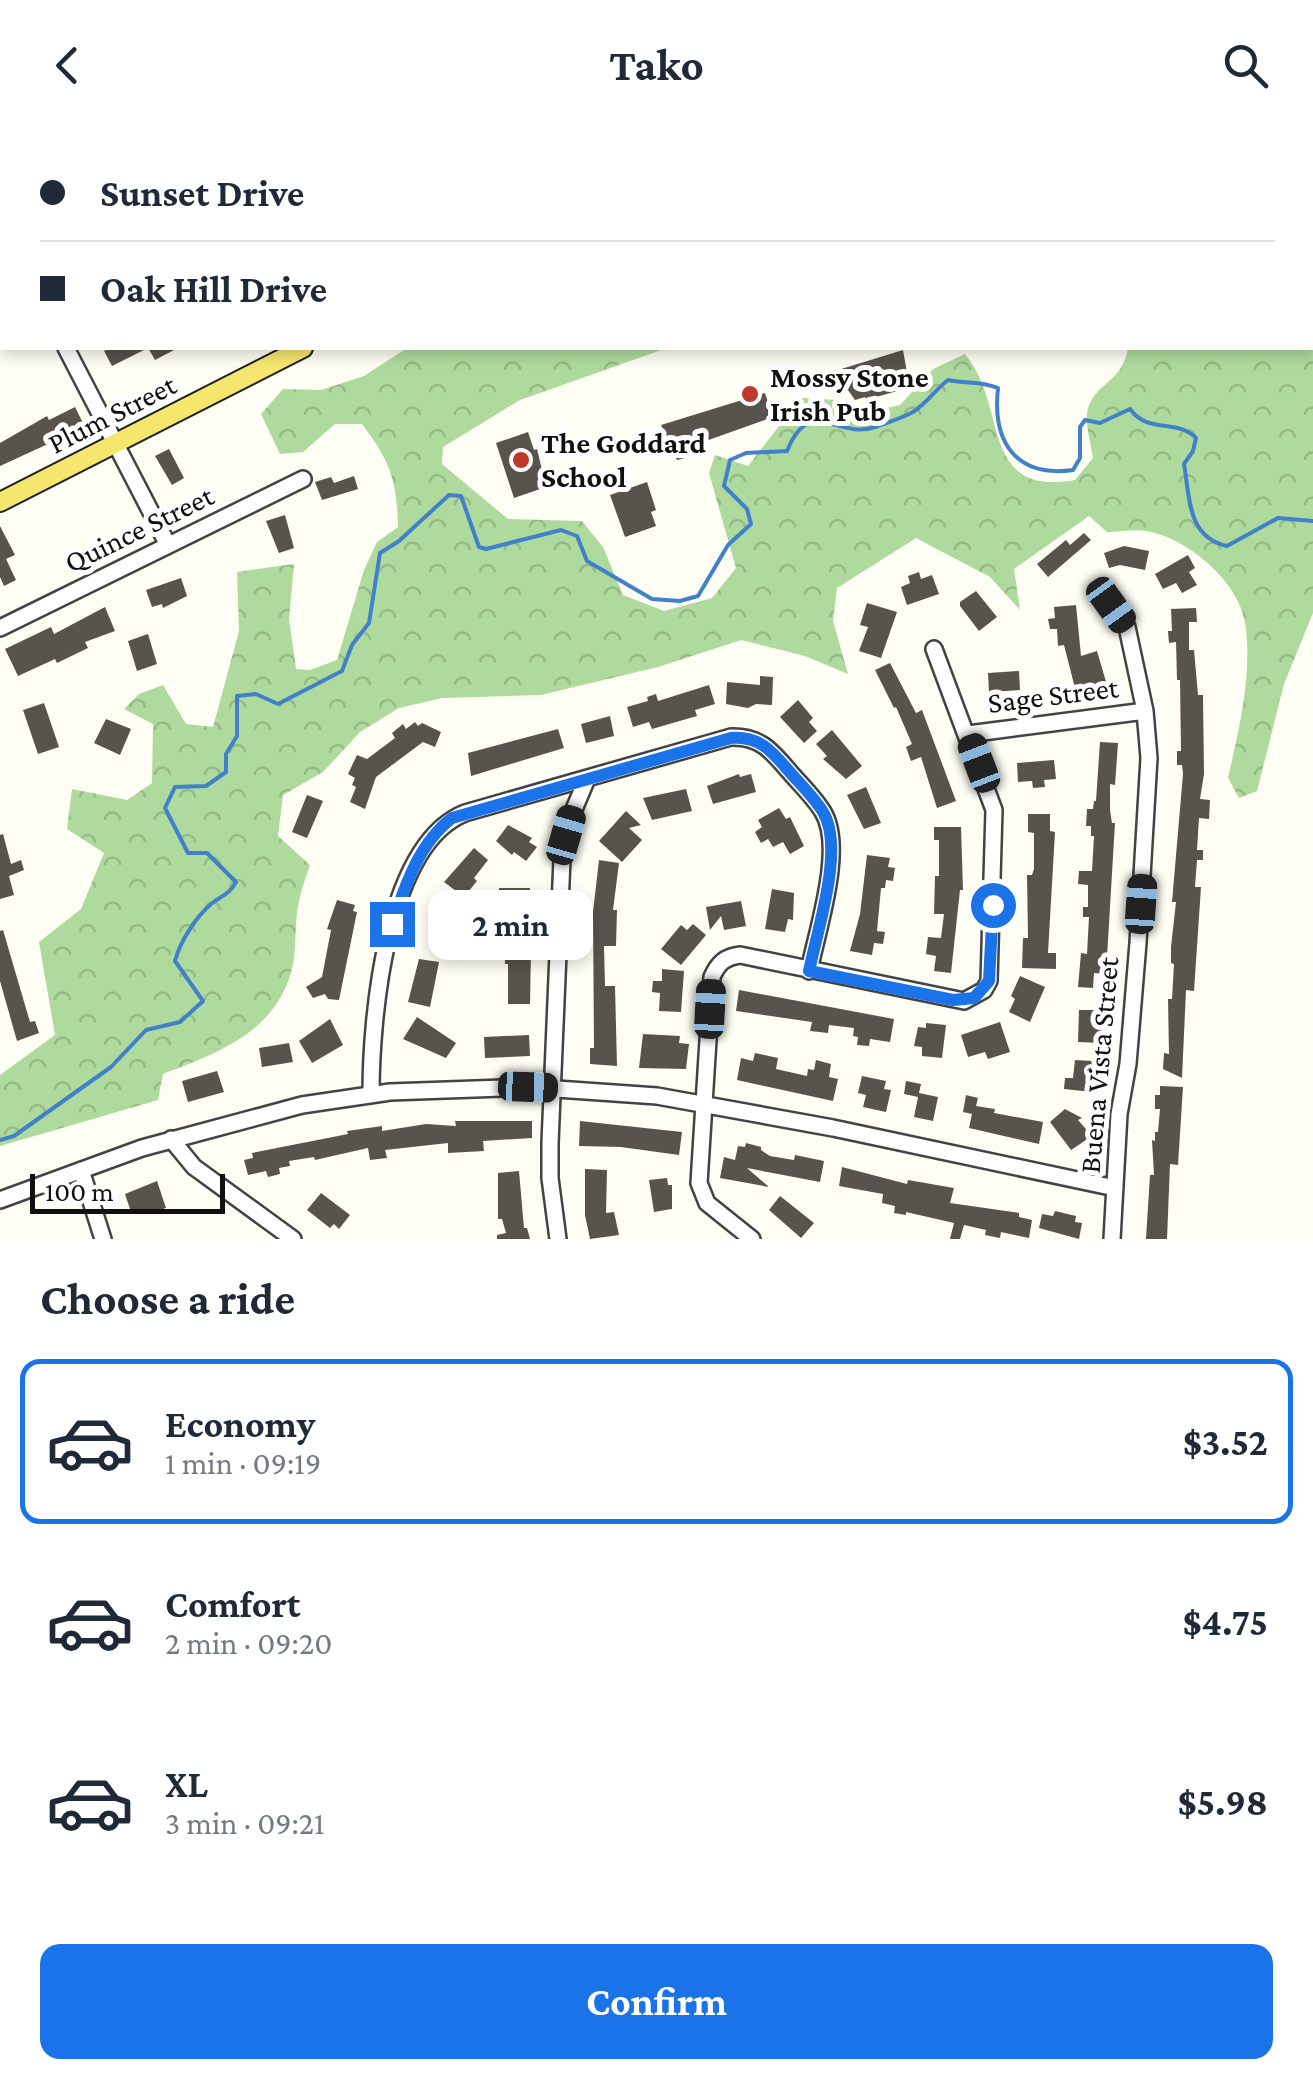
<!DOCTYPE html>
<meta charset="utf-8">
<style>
body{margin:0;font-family:"Crimson Pro",serif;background:#f6f6f7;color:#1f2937;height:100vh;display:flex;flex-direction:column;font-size:38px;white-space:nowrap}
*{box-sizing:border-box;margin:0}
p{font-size:32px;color:#747a83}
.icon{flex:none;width:55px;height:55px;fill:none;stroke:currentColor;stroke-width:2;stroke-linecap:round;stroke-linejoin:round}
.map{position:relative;height:1109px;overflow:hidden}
.sheet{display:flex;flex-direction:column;background:#fff;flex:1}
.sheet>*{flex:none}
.guide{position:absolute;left:0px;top:0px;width:1315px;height:220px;box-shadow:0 5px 15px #0003;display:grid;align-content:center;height:220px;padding:0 40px;background:#fff}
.scale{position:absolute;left:30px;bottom:25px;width:195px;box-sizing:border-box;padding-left:10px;border:5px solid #101010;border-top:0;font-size:28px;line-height:35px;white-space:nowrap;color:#101010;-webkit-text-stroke:8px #fff;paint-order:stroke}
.end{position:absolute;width:45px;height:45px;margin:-22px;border:12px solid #1a73e8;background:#fff;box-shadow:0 0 0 5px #fff}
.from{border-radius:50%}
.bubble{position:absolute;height:70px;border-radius:20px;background:#fff;box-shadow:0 5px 15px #0003;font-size:32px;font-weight:700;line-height:70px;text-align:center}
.car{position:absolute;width:30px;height:60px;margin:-30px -15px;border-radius:12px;box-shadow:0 0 8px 2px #0007;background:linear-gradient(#222 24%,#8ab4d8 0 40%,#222 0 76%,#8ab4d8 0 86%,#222 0)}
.guide b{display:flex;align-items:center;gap:35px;height:95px;font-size:38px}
.guide b+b{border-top:2px solid #e0e1e3}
.guide i{width:25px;height:25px;background:#1f2937}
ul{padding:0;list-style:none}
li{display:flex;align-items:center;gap:30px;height:165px;margin:0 20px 15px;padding:0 20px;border:5px solid transparent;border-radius:20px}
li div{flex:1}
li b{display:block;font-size:38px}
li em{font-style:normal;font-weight:700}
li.current{border-color:#1a73e8}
li>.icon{width:90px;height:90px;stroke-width:1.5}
h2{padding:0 40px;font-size:45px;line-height:120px}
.primary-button{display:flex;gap:20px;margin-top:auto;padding:20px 40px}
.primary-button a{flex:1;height:115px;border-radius:20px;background:#1a73e8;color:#fff;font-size:40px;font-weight:700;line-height:115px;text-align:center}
header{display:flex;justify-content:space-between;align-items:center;height:130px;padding:0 40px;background:#fff;font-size:45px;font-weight:700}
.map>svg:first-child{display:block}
</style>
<header><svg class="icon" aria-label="back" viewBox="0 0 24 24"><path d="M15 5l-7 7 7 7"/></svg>Tako<svg class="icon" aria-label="search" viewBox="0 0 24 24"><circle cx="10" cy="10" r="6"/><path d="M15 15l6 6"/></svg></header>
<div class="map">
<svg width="1313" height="1109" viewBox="0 0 1313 1109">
<defs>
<pattern id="forest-crowns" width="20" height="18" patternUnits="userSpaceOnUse" patternTransform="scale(2.5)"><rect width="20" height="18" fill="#afda9d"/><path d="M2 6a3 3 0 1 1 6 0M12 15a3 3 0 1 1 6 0" fill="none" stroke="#96ba86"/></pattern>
</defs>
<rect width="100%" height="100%" fill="#fffef4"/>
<!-- forest -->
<path fill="url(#forest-crowns)" d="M1313,127V483L1284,554L1257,661L1239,668L1228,648C1239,599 1253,543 1245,492C1238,451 1187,408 1147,401C1135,399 1120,402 1107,402L1089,386L1014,439L1020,480L990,447L916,408L837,458L833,491L848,544L805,526L741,510L658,537L541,565L442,568L399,578L360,602L323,642L283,665L278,706L310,735C306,747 301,760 299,772C294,792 297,814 293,834C279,901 220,922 163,944L158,970L0,1016V945L55,905L39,812L81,779L104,723L67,699L72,659L127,670L152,653L153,594L124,579L139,564L163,555L186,594L213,597L239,501L237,442L294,434L289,489L296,539L310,540L337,530L364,440L377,412L398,397C397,350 390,331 362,294H335L303,322L280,324L261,284L283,259L321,260L364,246L407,218H667L520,270L443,317L442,334L508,389L582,391L603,417L623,465L664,481L712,468L736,438L709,343L715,325L748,336L801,268L838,270L864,283L900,275L933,239L965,224C1009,276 978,367 1075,350L1093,328C1091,314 1084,292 1088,278C1097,251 1122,253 1128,218H1312Z"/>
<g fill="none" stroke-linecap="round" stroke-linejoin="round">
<!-- stream -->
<path stroke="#4280ca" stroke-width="4" d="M0,1010L14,1006L111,937L146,900L180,892L203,871L175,831C180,812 195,788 211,774C221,766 230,764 236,752L207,723H188L165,678L175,657L206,656L226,642V624L237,606V566L256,564L278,574L342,541L352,515L369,493L380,423L399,411L449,365L461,366L479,417L486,419L561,400L577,406L587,431L652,469L680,471L698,466L728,415L751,394L747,379L724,356L730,330L746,323L787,321C810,264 837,310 875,297C887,293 902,288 913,282C926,274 936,259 948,250C967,254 981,251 998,258C992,312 1016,348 1073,340L1080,328V297L1085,290L1100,293L1130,279C1149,305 1177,288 1196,308L1193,321L1184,334C1190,368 1187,407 1227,416L1278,388L1313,391"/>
</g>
<!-- building -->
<path fill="#59534d" d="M111,218H178L155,230L148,218L112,236L104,221Z
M903,220L908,248L907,252L895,256L897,261L866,270L865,267L855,270L848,260L845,261L838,240Z
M765,263L773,287L689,317L692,326L677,330L661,295Z
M75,277L85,297L0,336V313L47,286L49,290Z
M528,302L534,320L537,319L546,357L514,368L496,313Z
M169,319L184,348L172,355L155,326Z
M354,346L358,359L322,370L315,352L331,347L334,353Z
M647,352L656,380L651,382L656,396L625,407L610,365Z
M285,385L294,418L279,423L266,391Z
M0,396L15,425L6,429L16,450L4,456L0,447Z
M1084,403L1091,410L1048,447L1037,434L1066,410L1070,415Z
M1124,416L1149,421L1145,440L1120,435L1109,438L1104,423Z
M1188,425L1195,438L1189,442L1197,455L1182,463L1176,453L1163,459L1155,444Z
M919,442L921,449L932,445L939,464L907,475L901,457L910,453L908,446Z
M181,448L187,466L163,478L162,474L152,477L146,460Z
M976,461L997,487L979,501L960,476V472Z
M867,473L897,482L881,528L859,521L868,497L860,495Z
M1076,475L1081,526L1097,521L1109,562L1088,568L1085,559L1076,562L1064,515L1058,516L1057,499H1050L1048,489L1055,488L1054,477Z
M105,477L115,501L85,512L88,518L57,533L55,529L18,546L5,519L51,497L54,504Z
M1196,478L1197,492H1189V520H1194L1198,565H1203L1204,644L1200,669L1210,670L1209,689L1199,688L1197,720H1203V730H1197L1195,757H1201L1194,861L1186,860L1182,948L1163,939L1164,923L1169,924L1168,869H1172L1174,834L1171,833V817L1176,772H1172L1183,644L1182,635H1177V621H1181L1180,550H1177L1176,512L1169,513L1168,501H1172L1171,479Z
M148,504L157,534L137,541L128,511Z
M890,533L916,583L922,580L956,671L937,678L921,627L911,631L906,617L912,614L896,577L894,578L875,540Z
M1019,541L1020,560L989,562L988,543Z
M760,546L773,547L772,575L756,574L748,578L726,574L727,552L760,555Z
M709,555L715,574L695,580L697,586L652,599L649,592L633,597L627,577L648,571L647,567L656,564L658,571Z
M798,570L813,588L809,592L817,601L804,613L780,587Z
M44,573L59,617L38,624L23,580Z
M610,586L614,606L586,613L581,594Z
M106,589L131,599L120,625L94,613Z
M415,592L418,596L422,593L441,602L435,617L423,612L376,647L365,679L350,672L356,657L352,655L355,648L348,644L357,625L367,629L395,608L392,603L403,594L406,599Z
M558,599L564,618L471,646L468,623Z
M832,600L862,636L846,649L823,629L827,626L816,614Z
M1100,612L1118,613L1115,655L1110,654V680L1112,693H1115L1106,844L1094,843L1093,858L1078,857L1081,823L1087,824L1089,787H1083V777H1088V755L1078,754L1079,741H1092L1094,706H1091V696H1086L1087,679H1093L1094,671H1096Z
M1054,630L1056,649L1044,650L1045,657L1033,658L1032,651L1018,652L1017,633Z
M739,644L740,647L751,644L756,662L713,674L707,656Z
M866,657L881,693L864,699L847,665Z
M686,659L692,681L652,690L643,668Z
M307,665L323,671L307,708L292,702Z
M779,678L786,689L790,687L804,716L790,724L783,712L773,717L768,709L761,713L755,702L762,697L758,690Z
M626,681L641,695L629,698L642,710L622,732L599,711Z
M1028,684H1050V701L1055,702L1048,823H1056V839L1022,838L1023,808H1028L1027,745H1032L1034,739V703L1028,702Z
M508,695L532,708L529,712L537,717L526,731L514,722L512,725L496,711Z
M934,697H961L963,760H960L951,843L934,841L936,826L926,824L928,807L941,808L944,784H934L935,746H939V710H934Z
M3,704L11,734L21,730L24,740L9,746L14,765L0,769V705Z
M474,718L488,730L474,748L477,751L464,767L444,752Z
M867,725L890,728L888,737L895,738L893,751L886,750L885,758H881L877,801L885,802L883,814L874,813L872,825L850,821L860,784Z
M599,730L619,733L613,780H617L616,816H604L605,856H615L617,936L590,934V918H594L593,782Z
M499,758H530L525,821H531L530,874H508V834H505L503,781L498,779Z
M772,759L794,763L793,790L788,789L785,802L765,799Z
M337,770L355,775L353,781L357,782L339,870L328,869L325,864L313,868L306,857L322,847L331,800L327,799Z
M741,771L746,796L724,800L721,786L710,800L706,777Z
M693,794L706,805L681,835L661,819L681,795L687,800Z
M3,800L30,892L35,891L39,903L17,911L0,851V801Z
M419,829L439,832L430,877L408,872Z
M662,839L684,841L681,882L659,881L660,863L652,862L653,851H662Z
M1020,846L1045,857L1030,892L1009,882L1015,869L1011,866Z
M739,860L894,889L890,912L870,909L869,916L857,915L858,907L853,906L854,898L829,895L828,903L810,901L812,892L736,881Z
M1079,880H1103L1102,913L1078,912Z
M417,887L456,913L446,928L403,909Z
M330,889L343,915L312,933L299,911Z
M1000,892L1010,922L988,929L985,922L968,927L961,905Z
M926,893L946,895L942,928L922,926V917L914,916L918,897L926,898Z
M643,904L680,906L679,913L689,914L686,939L639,938Z
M529,905L530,926L485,928L484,907Z
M289,913L293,932L262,937L259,918Z
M755,923L778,928L776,939L807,946L808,939L814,940L816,930L831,934L829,947L838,949L833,971L737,950L741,928L753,931Z
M1075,930L1092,931V962L1064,959L1065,948H1073Z
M217,941L224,962L188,972L182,951Z
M862,946L886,951L884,959L891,960L886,982L863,977L866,965L858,963Z
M906,951L921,954L919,963L938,967L933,991L914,987L918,967L904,964Z
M1160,956L1183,957L1178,1035L1170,1034L1167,1109H1146L1150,1045H1154L1152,1010L1155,1011V1002H1158L1160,979H1155V965H1160Z
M966,965L978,968L976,976L995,979L994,983L1043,992L1039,1014L969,998L972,984L963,982Z
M1065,979L1082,988L1078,990L1092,1006L1071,1020L1050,992Z
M455,991H532V1008L483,1011L484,1021L448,1023V1013L385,1020L387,1028L370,1030L368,1018L315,1030L314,1027L289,1031L290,1036L279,1038L280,1044L268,1047L266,1041L248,1045L244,1030L253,1028L252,1023L348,1004L347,1001L382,996V1001L426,994L456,996Z
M580,991L682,1002L679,1025L621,1017L579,1016Z
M746,1013L761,1017V1020L770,1026L794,1030L795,1025L824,1031L820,1052L747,1038L769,1057L720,1048L724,1027L735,1030L738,1016L745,1017Z
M842,1037L907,1054L908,1050L954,1058L950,1073L1019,1083V1087L1032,1090L1029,1108L1001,1102L1000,1108L985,1105L986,1100L964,1095L960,1109H950L954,1093L906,1082V1085L894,1083L895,1076L882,1073L883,1064L839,1056Z
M585,1039L607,1040L606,1083L614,1082L619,1105L590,1109L585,1085Z
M519,1041L524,1098H527L530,1109H497V1105L506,1103L502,1089H498V1043Z
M667,1048L668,1055H672V1079L654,1082L649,1050Z
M157,1051L166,1078L153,1082L143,1083L142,1079L131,1082L125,1064Z
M321,1063L350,1085L339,1099L334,1094L330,1098L307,1080Z
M780,1066L814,1093L801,1108L769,1080Z
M1055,1081L1076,1086L1075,1092L1082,1093L1079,1109L1039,1098L1042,1084L1053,1086Z"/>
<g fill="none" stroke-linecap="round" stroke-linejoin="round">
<!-- minor casing -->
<g stroke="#434343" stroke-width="20">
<path id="minor" d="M0,88L2,93
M0,126L2,125
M66,218L168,415
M1111,475L1127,497L1145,581L1149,628L1138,813L1128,934L1119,984L1112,1109
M0,498L303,349
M968,604L1145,581
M371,964C371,890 385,715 465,683L731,607C759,606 771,620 788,640C799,653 814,667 823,682C845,718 817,800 809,841
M171,1009L194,1037L293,1109
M81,1040L103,1109
M0,1070L142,1018L302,975L390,962L528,957L657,966L833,998L1115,1058
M558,1109L550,1048V1013L562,729L572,684L586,651
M752,1109L707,1073L699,1053L712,847C718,833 725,827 740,825L964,871L984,860L989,851L994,680L934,519"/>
</g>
<!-- major casing -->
<g stroke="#212121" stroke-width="22">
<path id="major" d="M1312,99H1313
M0,372L303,218"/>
</g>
<!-- minor -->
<use href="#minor" stroke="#fff" stroke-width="15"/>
<!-- major -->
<use href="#major" stroke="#f5e76e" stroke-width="18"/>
</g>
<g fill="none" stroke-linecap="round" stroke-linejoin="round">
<!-- route -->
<path stroke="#1a73e8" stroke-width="12" d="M392,794C405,756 419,713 452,688L731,608C759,606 771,620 788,640C799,653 814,667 823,682C845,718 817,801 809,841L953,870L974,868L989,851L993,775"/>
</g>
<!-- markers -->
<g fill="#be392a" stroke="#fff" stroke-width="4">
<circle cx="750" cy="264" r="10"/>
<circle cx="521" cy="330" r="10"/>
</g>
<g text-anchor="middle" stroke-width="10" stroke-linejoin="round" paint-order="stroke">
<!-- poi labels -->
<g font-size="30" font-weight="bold" fill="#101010" stroke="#fff" text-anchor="start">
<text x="770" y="257">Mossy Stone<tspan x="770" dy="34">Irish Pub</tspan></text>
<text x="541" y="323">The Goddard<tspan x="541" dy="34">School</tspan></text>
</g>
<!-- street labels -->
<g font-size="30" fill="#101010" stroke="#fff">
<text transform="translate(112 284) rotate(-27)" y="10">Plum Street</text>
<text transform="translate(139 399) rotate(-26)" y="10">Quince Street</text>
<text transform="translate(1053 565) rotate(-7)" y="10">Sage Street</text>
<text transform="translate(1099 935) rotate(-85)" y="10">Buena Vista Street</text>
</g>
</g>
</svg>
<div class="scale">100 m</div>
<i class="end from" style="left:993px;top:775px"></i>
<i class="end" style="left:392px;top:794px"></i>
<div class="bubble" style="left:428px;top:760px;width:165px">2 min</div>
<i class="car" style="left:1111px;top:475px;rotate:144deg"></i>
<i class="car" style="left:979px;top:633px;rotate:339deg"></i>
<i class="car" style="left:566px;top:705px;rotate:16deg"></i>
<i class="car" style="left:1141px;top:774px;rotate:4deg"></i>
<i class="car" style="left:710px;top:879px;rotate:3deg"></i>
<i class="car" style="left:528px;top:957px;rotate:92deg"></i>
<div class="guide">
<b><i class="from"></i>Sunset Drive</b>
<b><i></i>Oak Hill Drive</b>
</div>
</div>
<section class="sheet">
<h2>Choose a ride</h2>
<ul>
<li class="current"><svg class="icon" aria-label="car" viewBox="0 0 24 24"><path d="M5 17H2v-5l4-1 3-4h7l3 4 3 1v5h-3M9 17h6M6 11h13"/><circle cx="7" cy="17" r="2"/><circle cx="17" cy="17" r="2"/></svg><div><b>Economy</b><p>1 min · 09:19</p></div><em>$3.52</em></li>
<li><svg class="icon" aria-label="car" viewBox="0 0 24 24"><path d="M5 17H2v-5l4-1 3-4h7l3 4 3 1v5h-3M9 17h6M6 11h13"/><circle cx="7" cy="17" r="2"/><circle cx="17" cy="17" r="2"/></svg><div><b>Comfort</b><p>2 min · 09:20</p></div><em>$4.75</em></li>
<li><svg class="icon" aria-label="car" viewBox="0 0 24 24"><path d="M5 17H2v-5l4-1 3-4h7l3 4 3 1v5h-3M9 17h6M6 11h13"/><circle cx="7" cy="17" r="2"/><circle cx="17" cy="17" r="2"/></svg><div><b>XL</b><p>3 min · 09:21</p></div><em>$5.98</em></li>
</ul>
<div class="primary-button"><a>Confirm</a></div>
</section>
